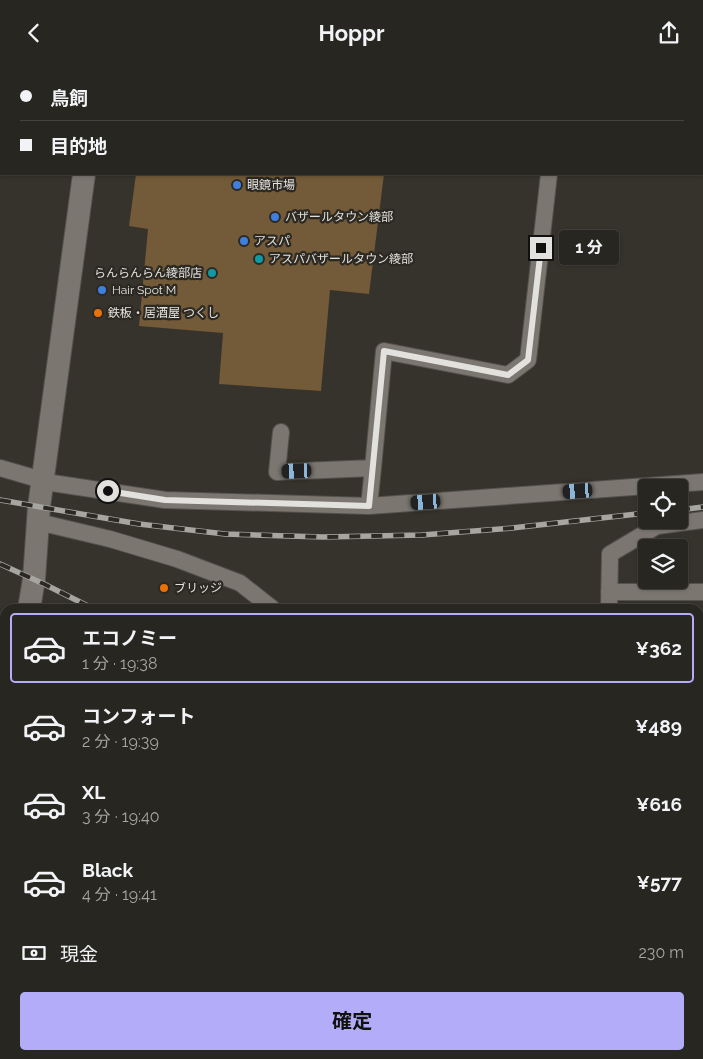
<!DOCTYPE html>
<html lang="ja">
<meta charset="utf-8">
<style>
body{margin:0;font-family:Raleway,"Noto Sans JP",sans-serif;background:#302e2a;color:#f1f3f6;height:100vh;display:flex;flex-direction:column;font-size:19px;white-space:nowrap}
*{box-sizing:border-box;margin:0}
p{font-size:16px;color:#a5a5a5}
.icon{flex:none;width:28px;height:28px;fill:none;stroke:currentColor;stroke-width:2;stroke-linecap:round;stroke-linejoin:round}
.map{position:relative;flex:1;overflow:hidden}
.panel{position:absolute;left:0px;top:539px;width:704px;height:456px;display:flex;flex-direction:column;background:#282621;border-radius:15px 15px 0 0;box-shadow:0 1px 4px #0004,0 0 0 1px #44433f}
.panel>*{flex:none}
.banner{position:absolute;left:0px;top:0px;width:704px;height:110px;box-shadow:0 1px 4px #0004,0 0 0 1px #44433f;display:grid;align-content:center;height:110px;padding:0 20px;background:#282621}
.tools{position:absolute;left:638px;top:414px;display:grid;gap:10px}
.tools a{display:grid;place-items:center;width:50px;height:50px;border-radius:5px;background:#282621;box-shadow:0 1px 4px #0004,0 0 0 1px #44433f;font-size:25px}
.end{position:absolute;width:22px;height:22px;margin:-11px;border:6px solid #e3e1dd;background:#111;box-shadow:0 0 0 2px #111}
.from{border-radius:50%}
.bubble{position:absolute;height:35px;border-radius:5px;background:#282621;box-shadow:0 1px 4px #0004,0 0 0 1px #44433f;font-size:16px;font-weight:700;line-height:35px;text-align:center}
.car{position:absolute;width:15px;height:30px;margin:-15px -8px;border-radius:6px;box-shadow:0 0 4px 1px #0007;background:linear-gradient(#222 24%,#8ab4d8 0 40%,#222 0 76%,#8ab4d8 0 86%,#222 0)}
.banner b{display:flex;align-items:center;gap:18px;height:48px;font-size:19px}
.banner b+b{border-top:1px solid #44433f}
.banner i{width:12px;height:12px;background:#f1f3f6}
ul{padding:9px 0 0;list-style:none}
li{display:flex;align-items:center;gap:15px;height:70px;margin:0 10px 8px;padding:0 10px;border:2px solid transparent;border-radius:5px}
li div{flex:1}
li b{display:block;font-size:19px}
li em{font-style:normal;font-weight:700}
li.selected{border-color:#b3adf9}
li>.icon{width:45px;height:45px;stroke-width:1.5}
.pay{display:flex;align-items:center;gap:12px;height:55px;padding:0 20px;font-size:19px}
.pay p{margin-inline-start:auto}
.cta{display:flex;gap:10px;margin-top:auto;padding:10px 20px}
.cta a{flex:1;height:58px;border-radius:5px;background:#b3adf9;color:#111;font-size:20px;font-weight:700;line-height:58px;text-align:center}
header{display:flex;justify-content:space-between;align-items:center;height:65px;padding:0 20px;background:#282621;font-size:22px;font-weight:700}
.map>svg:first-child{display:block}
</style>
<header><svg class="icon" aria-label="back" viewBox="0 0 24 24"><path d="M15 5l-7 7 7 7"/></svg>Hoppr<svg class="icon" aria-label="share" viewBox="0 0 24 24"><path d="M12 15V3M7 8l5-5 5 5M5 13v7h14v-7"/></svg></header>
<div class="map">
<svg width="703" height="994" viewBox="0 0 703 994">
<rect width="100%" height="100%" fill="#36332c"/>
<!-- built -->
<path fill="#413b2f" d="M0,663H5V990H11L10,994H0Z"/>
<!-- building -->
<path fill="#735a38" d="M136,109H384L369,229L330,225L321,326L219,319L223,268L139,261L148,164L129,161Z"/>
<g fill="none" stroke-linecap="round" stroke-linejoin="round">
<!-- street-tunnel -->
<path stroke="#504d47" stroke-width="16" stroke-dasharray="16 8" stroke-linecap="butt" d="M394,994L395,990"/>
<!-- lane casing -->
<g stroke="#54524d" stroke-width="9">
<path id="lane" d="M165,0L173,1"/>
</g>
<!-- street casing -->
<g stroke="#54524d" stroke-width="18">
<path id="street" d="M561,1V0
M281,367L277,407L373,403L369,441
M0,403L52,418L165,435L369,441L703,417
M373,403L384,286L508,310L528,295L549,109
M37,458L51,460L110,474L177,494L240,518L273,544
M657,461L703,455
M609,527H703
M609,544L610,489L657,461V455
M0,653H5
M699,949L703,954
M407,990L464,994
M477,990L481,994
M123,994L124,990
M248,994V990"/>
</g>
<!-- secondary casing -->
<g stroke="#54524d" stroke-width="24">
<path id="secondary" d="M652,0L659,1
M98,1V0
M702,10H703
M29,544L34,514L39,442L84,109
M0,814L5,752"/>
</g>
<!-- primary casing -->
<g stroke="#54524d" stroke-width="27">
<path id="primary" d="M0,975L5,976
M187,990L230,994"/>
</g>
<!-- lane -->
<use href="#lane" stroke="#7b7770" stroke-width="8"/>
<!-- street -->
<use href="#street" stroke="#7b7770" stroke-width="16"/>
<!-- secondary -->
<use href="#secondary" stroke="#7b7770" stroke-width="22"/>
<!-- primary -->
<use href="#primary" stroke="#9f7271" stroke-width="25"/>
<!-- rail casing -->
<g stroke="#a7a5a0" stroke-width="5.5">
<path id="rail" d="M0,435L139,459L225,469L323,472L422,470L512,463L646,448
M679,445L703,442
M0,499L44,519L94,544
M624,990L627,994"/>
</g>
<!-- rail -->
<use href="#rail" stroke="#2c2923" stroke-width="4" stroke-dasharray="11" stroke-linecap="butt"/>
</g>
<g fill="none" stroke-linecap="round" stroke-linejoin="round">
<!-- route -->
<path stroke="#e3e1dd" stroke-width="6" d="M108,426L165,435L369,441L384,286L508,310L528,295L541,183"/>
</g>
<!-- markers -->
<g fill="#3f7fe0" stroke="#2c2923" stroke-width="2">
<circle cx="237" cy="120" r="5"/>
<circle cx="275" cy="152" r="5"/>
<circle cx="244" cy="176" r="5"/>
<circle cx="102" cy="225" r="5"/>
</g>
<g fill="#0f9aa8" stroke="#2c2923" stroke-width="2">
<circle cx="259" cy="194" r="5"/>
<circle cx="212" cy="208" r="5"/>
</g>
<g fill="#e8710a" stroke="#2c2923" stroke-width="2">
<circle cx="98" cy="248" r="5"/>
<circle cx="164" cy="523" r="5"/>
</g>
<g text-anchor="middle" stroke-width="4.5" stroke-linejoin="round" paint-order="stroke">
<!-- poi labels -->
<g font-size="12" fill="#e3e1dd" stroke="#2c2923" text-anchor="start">
<text x="247" y="124">眼鏡市場</text>
<text x="285" y="156">バザールタウン綾部</text>
<text x="254" y="180">アスパ</text>
<text x="269" y="198">アスパバザールタウン綾部</text>
<text x="202" y="212" text-anchor="end">らんらんらん綾部店</text>
<text x="112" y="229">Hair Spot M</text>
<text x="108" y="252">鉄板・居酒屋 つくし</text>
<text x="174" y="527">ブリッジ</text>
</g>
</g>
</svg>
<div class="tools">
<a><svg class="icon" aria-label="locate" viewBox="0 0 24 24"><circle cx="12" cy="12" r="6"/><path d="M12 2v4M12 18v4M2 12h4M18 12h4"/></svg></a>
<a><svg class="icon" aria-label="layers" viewBox="0 0 24 24"><path d="M12 4l9 5-9 5-9-5zM3 14l9 5 9-5"/></svg></a>
</div>
<i class="end from" style="left:108px;top:426px"></i>
<i class="end" style="left:541px;top:183px"></i>
<div class="bubble" style="left:559px;top:165px;width:60px">1 分</div>
<i class="car" style="left:297px;top:406px;rotate:268deg"></i>
<i class="car" style="left:578px;top:426px;rotate:266deg"></i>
<i class="car" style="left:426px;top:437px;rotate:266deg"></i>
<div class="banner">
<b><i class="from"></i>鳥飼</b>
<b><i></i>目的地</b>
</div>
<section class="panel">
<ul>
<li class="selected"><svg class="icon" aria-label="car" viewBox="0 0 24 24"><path d="M5 17H2v-5l4-1 3-4h7l3 4 3 1v5h-3M9 17h6M6 11h13"/><circle cx="7" cy="17" r="2"/><circle cx="17" cy="17" r="2"/></svg><div><b>エコノミー</b><p>1 分 · 19:38</p></div><em>¥362</em></li>
<li><svg class="icon" aria-label="car" viewBox="0 0 24 24"><path d="M5 17H2v-5l4-1 3-4h7l3 4 3 1v5h-3M9 17h6M6 11h13"/><circle cx="7" cy="17" r="2"/><circle cx="17" cy="17" r="2"/></svg><div><b>コンフォート</b><p>2 分 · 19:39</p></div><em>¥489</em></li>
<li><svg class="icon" aria-label="car" viewBox="0 0 24 24"><path d="M5 17H2v-5l4-1 3-4h7l3 4 3 1v5h-3M9 17h6M6 11h13"/><circle cx="7" cy="17" r="2"/><circle cx="17" cy="17" r="2"/></svg><div><b>XL</b><p>3 分 · 19:40</p></div><em>¥616</em></li>
<li><svg class="icon" aria-label="car" viewBox="0 0 24 24"><path d="M5 17H2v-5l4-1 3-4h7l3 4 3 1v5h-3M9 17h6M6 11h13"/><circle cx="7" cy="17" r="2"/><circle cx="17" cy="17" r="2"/></svg><div><b>Black</b><p>4 分 · 19:41</p></div><em>¥577</em></li>
</ul>
<div class="pay"><svg class="icon" aria-label="cash" viewBox="0 0 24 24"><path d="M3 7h18v10H3z"/><circle cx="12" cy="12" r="2"/></svg>現金<p>230 m</p></div>
<div class="cta"><a>確定</a></div>
</section>
</div>
